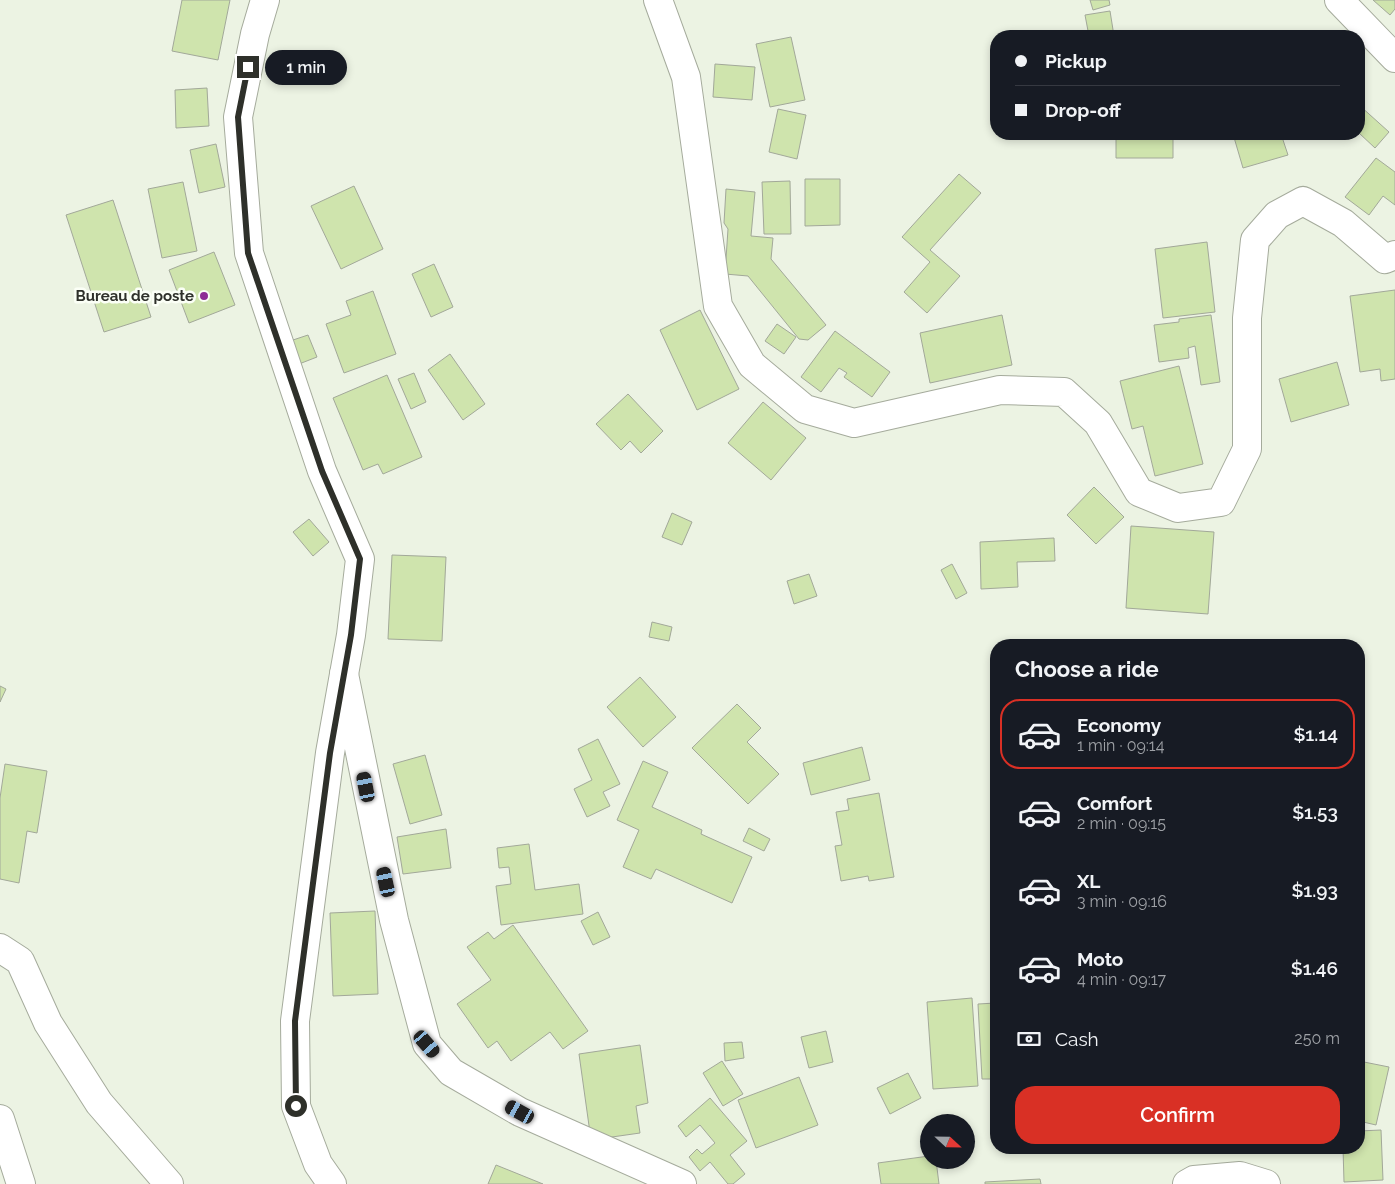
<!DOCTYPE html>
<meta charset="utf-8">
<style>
body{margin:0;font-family:Raleway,sans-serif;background:#20242c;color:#f1f3f6;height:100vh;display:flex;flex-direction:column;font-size:19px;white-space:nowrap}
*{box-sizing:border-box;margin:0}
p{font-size:16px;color:#9ea1a6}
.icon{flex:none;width:28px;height:28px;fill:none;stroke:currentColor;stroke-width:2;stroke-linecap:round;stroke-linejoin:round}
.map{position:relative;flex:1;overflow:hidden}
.panel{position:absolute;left:990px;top:639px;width:375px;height:515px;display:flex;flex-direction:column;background:#171b24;border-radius:20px;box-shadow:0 2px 8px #0003}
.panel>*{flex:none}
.hud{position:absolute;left:990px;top:30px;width:375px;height:110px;border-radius:20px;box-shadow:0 2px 8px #0003;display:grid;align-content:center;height:110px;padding:0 25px;background:#171b24}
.needle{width:32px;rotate:112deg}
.buttons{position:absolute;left:920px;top:1114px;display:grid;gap:10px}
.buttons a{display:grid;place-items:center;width:55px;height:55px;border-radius:50%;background:#171b24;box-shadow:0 2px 8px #0003;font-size:25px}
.end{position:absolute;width:22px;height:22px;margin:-11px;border:6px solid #2e302a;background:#fff;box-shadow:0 0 0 2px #fff}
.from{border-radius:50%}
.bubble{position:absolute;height:35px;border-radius:18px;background:#171b24;box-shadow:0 2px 8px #0003;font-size:16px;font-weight:600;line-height:35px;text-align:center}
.car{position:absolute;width:15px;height:30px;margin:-15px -8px;border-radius:6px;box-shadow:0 0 4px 1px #0007;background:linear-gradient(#222 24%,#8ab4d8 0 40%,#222 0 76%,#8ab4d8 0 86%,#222 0)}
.hud b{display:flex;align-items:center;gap:18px;height:48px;font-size:19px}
.hud b+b{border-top:1px solid #363941}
.hud i{width:12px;height:12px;background:#f1f3f6}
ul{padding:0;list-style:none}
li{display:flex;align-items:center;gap:15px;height:70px;margin:0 10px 8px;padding:0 15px;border:2px solid transparent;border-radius:20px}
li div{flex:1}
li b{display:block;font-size:19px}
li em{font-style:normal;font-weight:600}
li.active{border-color:#d93025}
li>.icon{width:45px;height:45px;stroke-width:1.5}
h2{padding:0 25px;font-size:22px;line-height:60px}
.pay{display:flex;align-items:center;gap:12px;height:55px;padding:0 25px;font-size:19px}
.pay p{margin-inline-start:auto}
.cta{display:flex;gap:10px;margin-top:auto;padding:10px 25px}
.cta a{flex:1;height:58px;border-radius:20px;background:#d93025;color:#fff;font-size:20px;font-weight:600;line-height:58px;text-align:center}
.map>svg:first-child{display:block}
</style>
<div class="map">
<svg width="1395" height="1184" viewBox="0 0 1395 1184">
<rect width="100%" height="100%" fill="#ecf3e3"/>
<!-- building -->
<path fill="#cfe4ad" stroke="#a2a899" d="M182,0H230L218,60L172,51Z
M1090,0H1109L1110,5L1093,10Z
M1373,0H1395V9L1390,15Z
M1110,11L1114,36H1089L1085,15Z
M791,37L805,100L770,107L756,44Z
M715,64L755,67L752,100L713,97Z
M207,88L209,126L176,128L175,90Z
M1359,105L1389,132L1375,148L1359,133Z
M778,109L806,115L797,159L769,152Z
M1116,134H1173V158H1116Z
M1233,134H1281L1288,155L1243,168Z
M216,144L225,187L199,193L190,150Z
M1376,158L1395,172V205L1383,196L1369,215L1345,197Z
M959,174L981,193L930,250L960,276L927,313L904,292L930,262L902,237Z
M805,179H840V225L805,226Z
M790,181L791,234H764L762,182Z
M183,182L197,251L162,258L148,189Z
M354,186L383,249L341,269L311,206Z
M726,189L755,192L751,236L773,238L771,259L826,325L808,340L799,339L748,276L725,274L728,229L724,223Z
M113,200L151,317L104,332L66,215Z
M1207,242L1215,312L1163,318L1155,249Z
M214,252L235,305L189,323L169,270Z
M434,264L453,307L431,317L412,274Z
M1395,290V379L1381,381L1380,369L1360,372L1350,296Z
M373,291L396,354L344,373L326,324L351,315L346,301Z
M700,310L739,389L697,410L660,330Z
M1002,315L1012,365L930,383L920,333Z
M1211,315L1220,382L1201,385L1195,346L1188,348L1189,358L1159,362L1154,325L1179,322V319Z
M777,324L796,337L784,354L765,341Z
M835,331L890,372L872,397L844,377L847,373L839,368L821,392L801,377Z
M308,335L317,357L299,364L290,341Z
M450,354L485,404L463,420L428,370Z
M1337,362L1349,405L1291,422L1279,379Z
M1179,366L1203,464L1155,476L1143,426L1132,429L1120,381Z
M414,373L426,402L411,409L398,379Z
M387,375L422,457L383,474L378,464L363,470L333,398Z
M628,394L663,431L641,453L630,441L621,450L596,424Z
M763,402L806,438L771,480L728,443Z
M1094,487L1124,517L1096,544L1067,515Z
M672,513L692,522L682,545L662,537Z
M309,519L329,542L313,556L293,532Z
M1131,526L1214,532L1208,614L1126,608Z
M1054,538L1055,561L1017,562L1018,587L981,589L980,542Z
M392,555L446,557L442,641L388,639Z
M952,564L967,593L956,599L941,570Z
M809,574L817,596L794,604L787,581Z
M652,622L672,627L669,641L649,637Z
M640,677L676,717L643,747L607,707Z
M0,686L6,689L0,702Z
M737,704L761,728L747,742L779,774L748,804L692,748Z
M598,739L620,784L603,792L610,806L587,817L574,789L592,780L578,749Z
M862,747L870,780L811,795L803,763Z
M425,755L442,815L410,824L393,764Z
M643,761L668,772L652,807L702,830L701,834L752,857L732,903L656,869L651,879L623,867L639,830L617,820Z
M5,764L47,771L37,833L27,831L19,883L0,879V798Z
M879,793L894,877L869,881L868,876L841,881L835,846L842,845L836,812L849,810L847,799Z
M749,828L770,839L764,851L743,841Z
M446,829L451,868L403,874L397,837Z
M529,844L535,890L579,884L583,914L501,925L496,886L511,884L509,867L499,868L497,848Z
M375,911L378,994L333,996L330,913Z
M598,912L610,937L593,945L581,921Z
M513,925L588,1031L563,1049L550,1032L511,1061L497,1041L488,1048L457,1004L491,980L467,947L488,932L494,939Z
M972,998L978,1086L933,1089L927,1002Z
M996,1003V1079H982L978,1004Z
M826,1031L833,1062L809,1068L801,1037Z
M742,1042L744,1058L725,1061L724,1043Z
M640,1045L648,1103L636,1106L640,1133L591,1140L579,1054Z
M722,1061L743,1094L723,1106L703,1073Z
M1359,1061L1389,1067L1376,1125L1359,1121Z
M908,1073L921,1098L890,1114L877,1088Z
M799,1077L818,1125L756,1148L738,1100Z
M710,1098L747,1141L730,1155L745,1174L733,1184H728L710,1162L700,1171L689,1157L697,1149L702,1154L715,1143L700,1125L686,1137L678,1126Z
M1381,1130L1383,1180L1344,1182L1343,1148H1359V1131Z
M929,1156V1160H936L939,1184H881L878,1163Z
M496,1165L543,1184H488Z
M1040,1179L1041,1184H985V1182Z"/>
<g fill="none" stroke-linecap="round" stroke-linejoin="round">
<!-- minor casing -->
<g stroke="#a5ab9c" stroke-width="30">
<path id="minor" d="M344,674L394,920L427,1044L451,1072L520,1112L682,1184
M1187,1184L1194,1180L1240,1176L1266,1184"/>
</g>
<!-- tertiary casing -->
<g stroke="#a5ab9c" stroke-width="30">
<path id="tertiary" d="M265,0L255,34L238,117L249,253L322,471L360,559L351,635L330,753L295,1021L296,1106L318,1164L332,1184
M658,0L686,77L718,306L752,365L805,409L854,423L1000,390L1064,392L1098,423L1139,492L1178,508L1221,502L1247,449V318L1255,240L1277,215L1303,201L1343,223L1385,259L1395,255
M1339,0L1395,58
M0,948L20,961L48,1023L99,1103L169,1184
M0,1119L21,1184"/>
</g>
<!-- minor -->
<use href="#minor" stroke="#fff" stroke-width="28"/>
<!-- tertiary -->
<use href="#tertiary" stroke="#fff" stroke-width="28"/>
</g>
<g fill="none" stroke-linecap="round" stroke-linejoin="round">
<!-- route -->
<path stroke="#2e302a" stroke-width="6" d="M248,67L238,117L248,253L322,471L360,559L351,635L330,753L295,1021L296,1106"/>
</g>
<!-- markers -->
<circle fill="#8e2d96" stroke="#fbfff6" stroke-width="2" cx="204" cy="296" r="5"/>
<g text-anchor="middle" stroke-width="5" stroke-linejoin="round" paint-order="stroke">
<!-- poi labels -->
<g font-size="15" font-weight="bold" fill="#2e302a" stroke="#fbfff6" text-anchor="end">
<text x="194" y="301">Bureau de poste</text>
</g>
</g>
</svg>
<div class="buttons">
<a><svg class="needle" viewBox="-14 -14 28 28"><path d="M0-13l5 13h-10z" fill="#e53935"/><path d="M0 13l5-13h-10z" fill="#9ea1a6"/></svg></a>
</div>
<i class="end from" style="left:296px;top:1106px"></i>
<i class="end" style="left:248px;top:67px"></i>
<div class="bubble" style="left:265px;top:50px;width:82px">1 min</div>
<i class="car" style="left:366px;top:787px;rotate:349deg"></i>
<i class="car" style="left:386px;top:882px;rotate:348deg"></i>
<i class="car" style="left:427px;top:1044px;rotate:139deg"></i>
<i class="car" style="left:520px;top:1112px;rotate:299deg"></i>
<div class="hud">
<b><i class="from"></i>Pickup</b>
<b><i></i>Drop-off</b>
</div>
<section class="panel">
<h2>Choose a ride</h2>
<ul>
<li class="active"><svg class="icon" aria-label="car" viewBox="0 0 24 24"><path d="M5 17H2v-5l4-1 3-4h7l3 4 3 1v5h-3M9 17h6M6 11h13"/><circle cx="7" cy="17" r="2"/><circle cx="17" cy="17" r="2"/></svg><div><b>Economy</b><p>1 min · 09:14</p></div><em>$1.14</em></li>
<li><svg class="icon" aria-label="car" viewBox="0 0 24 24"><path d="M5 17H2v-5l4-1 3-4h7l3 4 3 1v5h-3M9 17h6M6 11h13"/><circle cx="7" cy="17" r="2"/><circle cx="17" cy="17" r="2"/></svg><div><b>Comfort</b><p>2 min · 09:15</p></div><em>$1.53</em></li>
<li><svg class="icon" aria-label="car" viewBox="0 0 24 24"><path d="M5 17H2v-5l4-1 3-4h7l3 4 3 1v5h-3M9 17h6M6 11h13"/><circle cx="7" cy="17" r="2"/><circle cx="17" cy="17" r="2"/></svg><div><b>XL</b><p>3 min · 09:16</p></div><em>$1.93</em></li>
<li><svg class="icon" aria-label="car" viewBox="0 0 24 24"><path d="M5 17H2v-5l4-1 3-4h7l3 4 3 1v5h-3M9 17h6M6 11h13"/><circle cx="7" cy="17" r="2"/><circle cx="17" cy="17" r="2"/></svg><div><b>Moto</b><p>4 min · 09:17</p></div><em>$1.46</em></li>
</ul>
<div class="pay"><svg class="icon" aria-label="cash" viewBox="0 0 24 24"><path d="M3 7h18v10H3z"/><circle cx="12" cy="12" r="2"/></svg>Cash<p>250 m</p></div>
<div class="cta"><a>Confirm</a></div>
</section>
</div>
